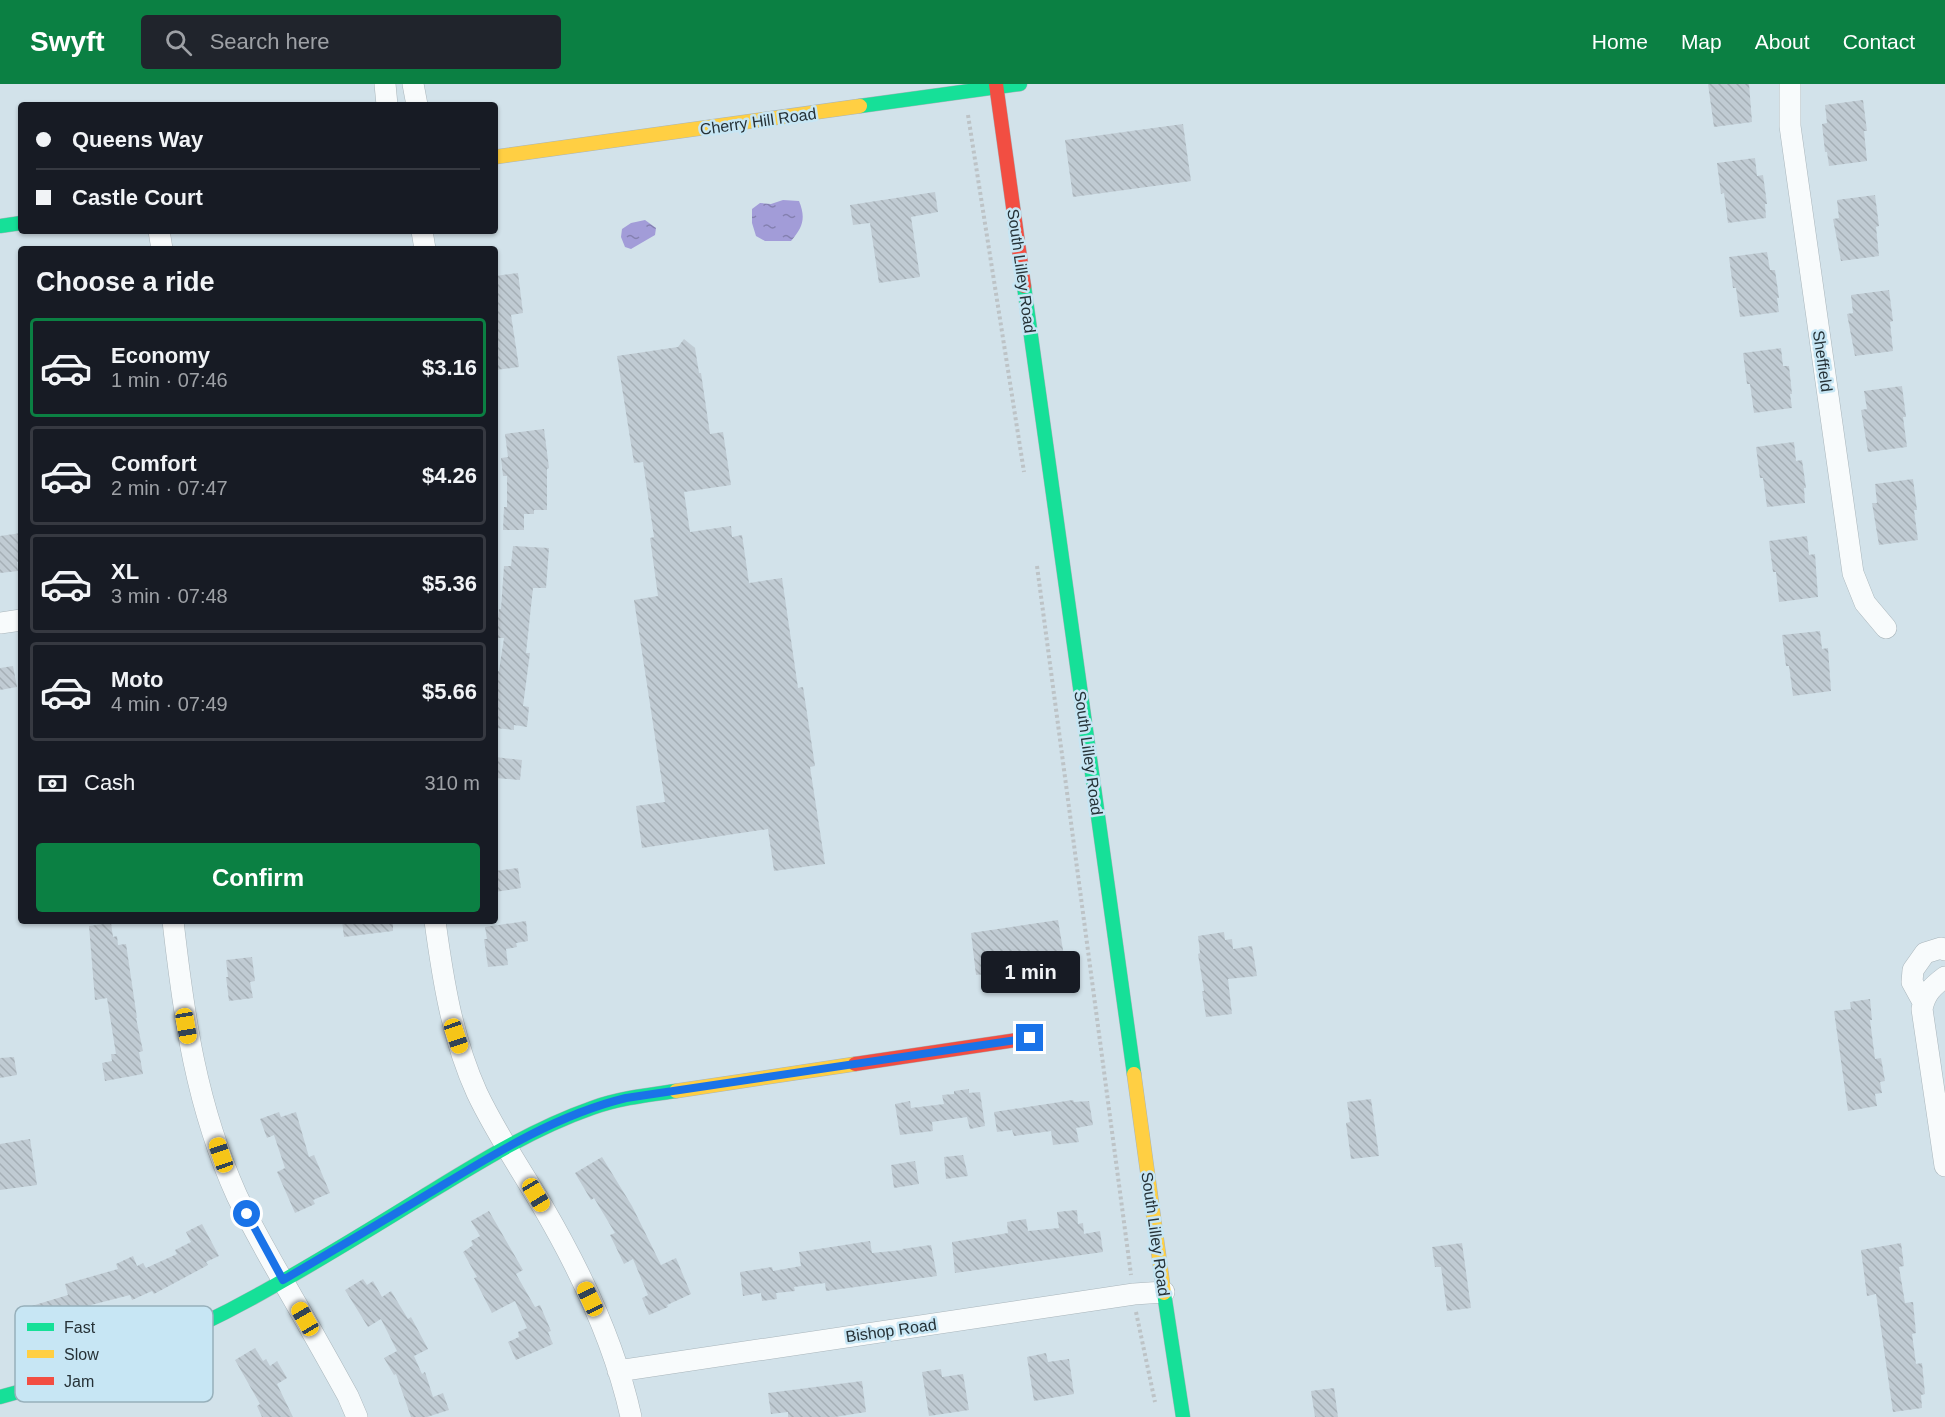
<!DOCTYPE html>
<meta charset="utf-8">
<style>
body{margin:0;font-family:Arial,sans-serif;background:#20242c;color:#f1f3f6;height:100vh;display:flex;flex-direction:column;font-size:22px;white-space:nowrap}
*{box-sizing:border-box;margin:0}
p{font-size:20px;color:#9ea1a6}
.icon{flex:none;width:33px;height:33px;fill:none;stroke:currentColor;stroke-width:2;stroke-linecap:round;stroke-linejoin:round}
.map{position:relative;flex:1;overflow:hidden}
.details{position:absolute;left:18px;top:162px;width:480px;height:678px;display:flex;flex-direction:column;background:#171b24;border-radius:6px;box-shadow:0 2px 4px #0004}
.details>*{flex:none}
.banner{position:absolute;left:18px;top:18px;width:480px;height:132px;border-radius:6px;box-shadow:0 2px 4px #0004;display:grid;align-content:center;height:132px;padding:0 18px;background:#171b24}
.end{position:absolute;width:27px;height:27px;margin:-14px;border:8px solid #1a73e8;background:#fff;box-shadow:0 0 0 3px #fff}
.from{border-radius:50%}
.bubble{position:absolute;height:42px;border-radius:6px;background:#171b24;box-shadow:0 2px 4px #0004;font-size:20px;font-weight:600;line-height:42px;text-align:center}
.car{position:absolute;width:18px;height:36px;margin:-18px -9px;border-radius:8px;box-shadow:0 0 4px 2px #0007;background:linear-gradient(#f5c518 24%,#345 0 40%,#f5c518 0 76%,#345 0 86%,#f5c518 0)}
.banner b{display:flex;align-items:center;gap:21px;height:57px;font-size:22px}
.banner b+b{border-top:2px solid #363941}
.banner i{width:15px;height:15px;background:#f1f3f6}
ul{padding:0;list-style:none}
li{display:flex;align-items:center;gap:18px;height:99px;margin:0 12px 9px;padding:0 6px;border:3px solid #363941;border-radius:6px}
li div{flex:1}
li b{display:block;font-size:22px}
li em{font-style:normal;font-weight:600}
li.selected{border-color:#0b8043}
li>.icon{width:54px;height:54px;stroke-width:1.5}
h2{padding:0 18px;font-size:27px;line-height:72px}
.pay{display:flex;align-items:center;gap:15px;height:66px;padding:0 18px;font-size:22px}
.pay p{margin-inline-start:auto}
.action{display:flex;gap:12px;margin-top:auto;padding:12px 18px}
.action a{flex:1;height:69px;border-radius:6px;background:#0b8043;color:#fff;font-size:24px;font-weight:600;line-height:69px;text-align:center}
header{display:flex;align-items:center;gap:36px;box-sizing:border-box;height:84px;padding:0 30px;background:#0b8043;color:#fff}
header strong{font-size:28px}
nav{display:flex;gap:33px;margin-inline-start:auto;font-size:21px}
.search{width:420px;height:54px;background:#20242c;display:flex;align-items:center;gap:15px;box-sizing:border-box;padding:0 21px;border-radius:6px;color:#9ea1a6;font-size:22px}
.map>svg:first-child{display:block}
</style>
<header>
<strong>Swyft</strong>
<div class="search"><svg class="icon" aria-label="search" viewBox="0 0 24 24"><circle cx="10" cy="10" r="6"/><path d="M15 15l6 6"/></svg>Search here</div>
<nav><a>Home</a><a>Map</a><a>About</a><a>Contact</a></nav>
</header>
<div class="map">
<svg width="1945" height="1333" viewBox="0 0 1945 1333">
<defs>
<pattern id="water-ripples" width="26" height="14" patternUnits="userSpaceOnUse" patternTransform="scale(1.5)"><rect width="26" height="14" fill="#a29cd8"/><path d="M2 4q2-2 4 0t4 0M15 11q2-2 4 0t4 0" fill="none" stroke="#8480b0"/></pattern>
<pattern id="building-back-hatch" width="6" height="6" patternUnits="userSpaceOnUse" patternTransform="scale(1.5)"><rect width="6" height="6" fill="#c0cbd3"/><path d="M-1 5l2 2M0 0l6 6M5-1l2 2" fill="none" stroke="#a5afb6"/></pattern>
</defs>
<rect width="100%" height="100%" fill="#d2e2ea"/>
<!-- water -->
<path fill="url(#water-ripples)" d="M783,116L799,117C806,134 803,143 791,157H765L756,152L752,139V125L760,119L771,120Z
M645,136L656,144L655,151L631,165L625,163L621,153L622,145L631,139Z"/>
<!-- building -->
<path fill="url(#building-back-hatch)" d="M1708,0H1749L1752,38L1714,43Z
M1863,16L1867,47H1864L1867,77L1829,82L1827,68H1825L1822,40L1827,39L1825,21Z
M1183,40L1191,97L1073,113L1065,56Z
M1755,74L1757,92L1763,91L1767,120H1765L1766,134L1728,139L1724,109L1721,110L1717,79Z
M935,108L938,128L911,133L920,193L879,199L870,139L853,141L850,121Z
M1875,111L1879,142L1876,143L1879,172L1841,177L1833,135L1839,134L1837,116Z
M1767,168L1770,186H1775L1779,214H1777L1779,228L1740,233L1736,204H1733L1729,173Z
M518,189L523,229L511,231L519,283L495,286V192Z
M1889,206L1893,237L1890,238L1893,267L1855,272L1847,230L1853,229L1851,211Z
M684,255L695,264L699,289H701L710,350L723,348L731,401L684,408L690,448L731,442L732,453L742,451L749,499L782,494L798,604L803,603L815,682L810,683L825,780L774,787L768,745L642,764L636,722L665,718L634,516L658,512L650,454L654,453L643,378L634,379L617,272L678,263Z
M1781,264L1783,282H1789L1792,310H1790L1792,324L1754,329L1750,300H1747L1743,269Z
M1902,302L1906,333H1903L1907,363L1868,368L1861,326L1867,325L1864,307Z
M544,345L549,384L547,385V426H534V430H524V446H503L504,423H507V392H503L501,374L508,373L505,350Z
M1794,358L1796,377L1802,376L1806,404H1804L1805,419L1767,423L1763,394H1760L1756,363Z
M1913,395L1917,426H1914L1918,456L1879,461L1872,419H1877L1875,400Z
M21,449V478H17L18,487L0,489V452Z
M1807,452L1809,471L1815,470L1818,513L1779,518L1776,488H1773L1769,457Z
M513,462L549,464L546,504H533L526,569H530L523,622L529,623L527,643L514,641V646L495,644V587H499L504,554H496L499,525H501L504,482H511Z
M1820,547L1822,565L1828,564L1831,607L1793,612L1789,582H1786L1782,551Z
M13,582L17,603L0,606V584Z
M495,673L522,676L520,696L495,694Z
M518,784L521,804L495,808V787Z
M1058,836L1065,878L1047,881L1046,873L1016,876V879L996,881L997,889L976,891L971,849Z
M342,837H393V847L344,853Z
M526,837L528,857L516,859L517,863L506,865L508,881L488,883L484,855H487L485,843Z
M111,839L113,853L117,852L118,861L126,860L137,934H136L143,967L139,968L143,990L105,997L102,979L112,977L111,970H116L107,914L95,916L89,842Z
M1224,848L1225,856L1232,855L1233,865L1252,862L1257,892L1228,895L1232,930L1206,933L1202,907H1204L1198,870L1200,869L1198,852Z
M252,873L255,897L250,898L253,914L229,917L226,893H228L226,876Z
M1870,915L1872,936H1870L1875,975L1881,974L1885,997L1880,998L1882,1009L1875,1010L1877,1022L1848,1027L1834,927L1851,925L1850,918Z
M14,973L17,991L0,994V974Z
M969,1005V1009L980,1008L985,1042L970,1045L967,1033L932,1038L933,1047L900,1051L895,1020L910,1017L911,1024L944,1020L942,1011L954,1010V1007Z
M1371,1015L1379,1072L1351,1075L1346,1039L1350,1038L1347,1018Z
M1073,1016L1074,1018L1089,1017L1093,1041L1076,1044L1079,1058L1053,1061L1051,1047L1014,1052L1012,1046L997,1048L994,1028Z
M279,1028L281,1033L296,1028L309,1073L314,1071L330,1109L313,1116L315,1120L295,1129L277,1088L285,1084L274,1051L267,1054L260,1035Z
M30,1055L37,1101L0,1106V1060Z
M963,1071L968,1092L946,1095L944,1073Z
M602,1073L632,1122L661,1181L676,1174L691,1210L667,1221L668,1223L649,1231L642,1214L648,1211L633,1175L624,1180L610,1151L615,1149L594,1114L591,1116L575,1089Z
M915,1077L919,1100L894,1104L891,1081Z
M1077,1126L1078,1140L1083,1139L1084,1150L1100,1147L1103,1168L955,1189L952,1158L1008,1149L1007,1138L1026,1135L1028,1147L1059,1144L1057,1128Z
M489,1127L523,1186L516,1190L535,1223L540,1221L551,1247L548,1248L553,1260L516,1276L508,1258L519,1253L518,1248L527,1244L515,1217L492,1229L474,1194L477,1193L463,1168L473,1161L471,1157L480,1152L471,1137Z
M202,1140L219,1172L206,1178L208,1181L154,1210L152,1207L132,1216L130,1211L91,1221L95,1235L24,1258L15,1227L68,1211L65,1200L118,1185L116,1180L133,1172L137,1182L143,1179L146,1184L177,1170L175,1166L191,1158L186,1148Z
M870,1157L872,1169L903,1166L902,1165L931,1161L937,1192L826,1207L825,1199L794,1203L795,1207L776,1209L777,1215L762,1217L761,1209L743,1212L740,1188L772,1183L773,1187L801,1182L799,1168Z
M1462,1159L1471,1224L1447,1227L1441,1183H1435L1432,1163Z
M1901,1159L1904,1182L1899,1183L1905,1219L1913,1218L1916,1249L1912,1250L1916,1280L1922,1279L1925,1310L1921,1311L1922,1324L1893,1328L1876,1210L1867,1212L1861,1166Z
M363,1195L367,1201L373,1197L382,1213L391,1207L408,1235L411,1233L428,1265L414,1272L422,1290L425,1288L433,1313L443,1309L449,1326L427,1333H411L396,1290L394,1291L384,1274L397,1267L381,1235L368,1243L345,1206Z
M255,1264L263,1277L266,1275L270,1282L277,1277L287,1294L277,1300L293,1333H262L257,1322L260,1320L235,1276Z
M1046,1269L1048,1278L1069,1275L1074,1310L1034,1317L1027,1273Z
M941,1285L942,1293L963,1290L969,1326L929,1332L922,1288Z
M862,1297L866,1328L835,1333H788V1328L771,1330L768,1309Z
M1334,1304L1338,1333H1315L1311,1307Z"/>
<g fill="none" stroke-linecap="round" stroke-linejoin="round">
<!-- street casing -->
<g stroke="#a9b5bb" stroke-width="22">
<path id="street" d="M385,0L387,21
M413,0L417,21
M1790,0V42L1853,489L1865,519L1886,544
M159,147L162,165
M422,147L425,165
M0,539L21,536
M173,837C184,934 196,1021 237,1112C251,1141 267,1169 283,1197C305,1235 327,1274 348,1312L357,1333
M435,837C443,896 452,954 477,1009C496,1049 521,1086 543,1123C581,1188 615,1260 631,1333
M1945,893C1933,902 1925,909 1922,925L1945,1082
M1923,918L1912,898L1913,886L1925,869L1941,864L1945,866
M618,1287L1134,1210L1164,1208"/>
</g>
<!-- fast casing -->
<g stroke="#a9b5bb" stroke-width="15">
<path id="fast" d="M860,22L1020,0
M0,142L21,139
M1024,202L1134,990
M1164,1209L1183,1333
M0,1313C99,1287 183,1254 272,1203C323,1174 374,1143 424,1112C478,1079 532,1045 592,1024C620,1014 648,1011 676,1007"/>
</g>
<!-- slow casing -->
<g stroke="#a9b5bb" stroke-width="15">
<path id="slow" d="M495,73L860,22
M1134,990L1164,1209
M676,1007L855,980"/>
</g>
<!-- jam casing -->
<g stroke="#a9b5bb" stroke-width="15">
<path id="jam" d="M996,0L1024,202
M855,980L1030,954"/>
</g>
<!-- path -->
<path stroke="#bdc3c6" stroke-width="4" stroke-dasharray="3 3" stroke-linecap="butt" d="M968,31L1024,388
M1037,482L1131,1191
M1136,1228L1155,1318"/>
<!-- street -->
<use href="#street" stroke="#f8fbfc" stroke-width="21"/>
<!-- fast -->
<use href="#fast" stroke="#16e098" stroke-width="14"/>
<!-- slow -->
<use href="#slow" stroke="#ffcf43" stroke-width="14"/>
<!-- jam -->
<use href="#jam" stroke="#f24e42" stroke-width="14"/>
</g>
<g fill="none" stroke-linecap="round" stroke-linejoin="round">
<!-- route -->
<path stroke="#1a73e8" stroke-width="8" d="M247,1130L283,1196C333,1167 383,1137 433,1107C494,1070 556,1031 626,1014L1030,954"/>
</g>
<g text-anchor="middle" stroke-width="5" stroke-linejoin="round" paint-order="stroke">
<!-- street labels -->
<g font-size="16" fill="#263237" stroke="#c7e6f4">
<text transform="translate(758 37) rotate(-8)" y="6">Cherry Hill Road</text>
<text transform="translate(1022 187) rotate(82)" y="6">South Lilley Road</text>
<text transform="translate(1823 277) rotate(82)" y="6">Sheffield</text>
<text transform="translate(1089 669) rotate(82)" y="6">South Lilley Road</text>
<text transform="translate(1156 1150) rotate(82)" y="6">South Lilley Road</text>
<text transform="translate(891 1246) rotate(-8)" y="6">Bishop Road</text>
</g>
</g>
<!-- legend -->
<rect x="15" y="1222" width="198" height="96" rx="9" fill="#c7e6f4" stroke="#97b0bb" stroke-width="1.5"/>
<rect x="27" y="1239" width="27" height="8" fill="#16e098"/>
<rect x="27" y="1266" width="27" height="8" fill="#ffcf43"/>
<rect x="27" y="1293" width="27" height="8" fill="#f24e42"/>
<g font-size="16" fill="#263237">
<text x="64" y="1249">Fast</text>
<text x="64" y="1276">Slow</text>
<text x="64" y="1303">Jam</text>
</g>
</svg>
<i class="end from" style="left:247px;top:1130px"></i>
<i class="end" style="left:1030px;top:954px"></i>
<div class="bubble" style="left:981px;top:867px;width:99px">1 min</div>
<i class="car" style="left:186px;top:942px;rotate:170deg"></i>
<i class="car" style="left:456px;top:952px;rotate:161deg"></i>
<i class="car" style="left:221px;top:1071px;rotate:341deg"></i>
<i class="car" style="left:536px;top:1111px;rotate:149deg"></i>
<i class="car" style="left:590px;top:1215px;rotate:335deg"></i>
<i class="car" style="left:305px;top:1235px;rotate:330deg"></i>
<div class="banner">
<b><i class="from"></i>Queens Way</b>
<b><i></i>Castle Court</b>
</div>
<section class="details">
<h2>Choose a ride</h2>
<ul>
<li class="selected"><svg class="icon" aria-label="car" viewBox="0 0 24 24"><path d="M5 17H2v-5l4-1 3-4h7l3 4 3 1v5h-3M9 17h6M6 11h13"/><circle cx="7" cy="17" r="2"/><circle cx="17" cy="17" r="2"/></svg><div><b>Economy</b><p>1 min · 07:46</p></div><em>$3.16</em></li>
<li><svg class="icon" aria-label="car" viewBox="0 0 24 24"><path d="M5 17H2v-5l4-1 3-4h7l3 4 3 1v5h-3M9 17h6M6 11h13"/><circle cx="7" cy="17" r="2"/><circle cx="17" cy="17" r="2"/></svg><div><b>Comfort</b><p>2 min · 07:47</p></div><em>$4.26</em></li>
<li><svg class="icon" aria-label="car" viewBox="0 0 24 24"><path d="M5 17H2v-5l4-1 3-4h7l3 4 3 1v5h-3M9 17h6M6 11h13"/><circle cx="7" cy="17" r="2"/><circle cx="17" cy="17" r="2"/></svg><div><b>XL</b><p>3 min · 07:48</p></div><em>$5.36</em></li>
<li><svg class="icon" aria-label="car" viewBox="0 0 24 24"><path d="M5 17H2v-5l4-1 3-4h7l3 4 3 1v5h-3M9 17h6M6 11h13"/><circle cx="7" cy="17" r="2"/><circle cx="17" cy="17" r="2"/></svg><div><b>Moto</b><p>4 min · 07:49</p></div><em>$5.66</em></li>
</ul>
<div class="pay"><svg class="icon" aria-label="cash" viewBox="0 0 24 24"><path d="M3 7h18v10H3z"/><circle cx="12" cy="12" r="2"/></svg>Cash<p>310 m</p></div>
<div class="action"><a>Confirm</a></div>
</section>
</div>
